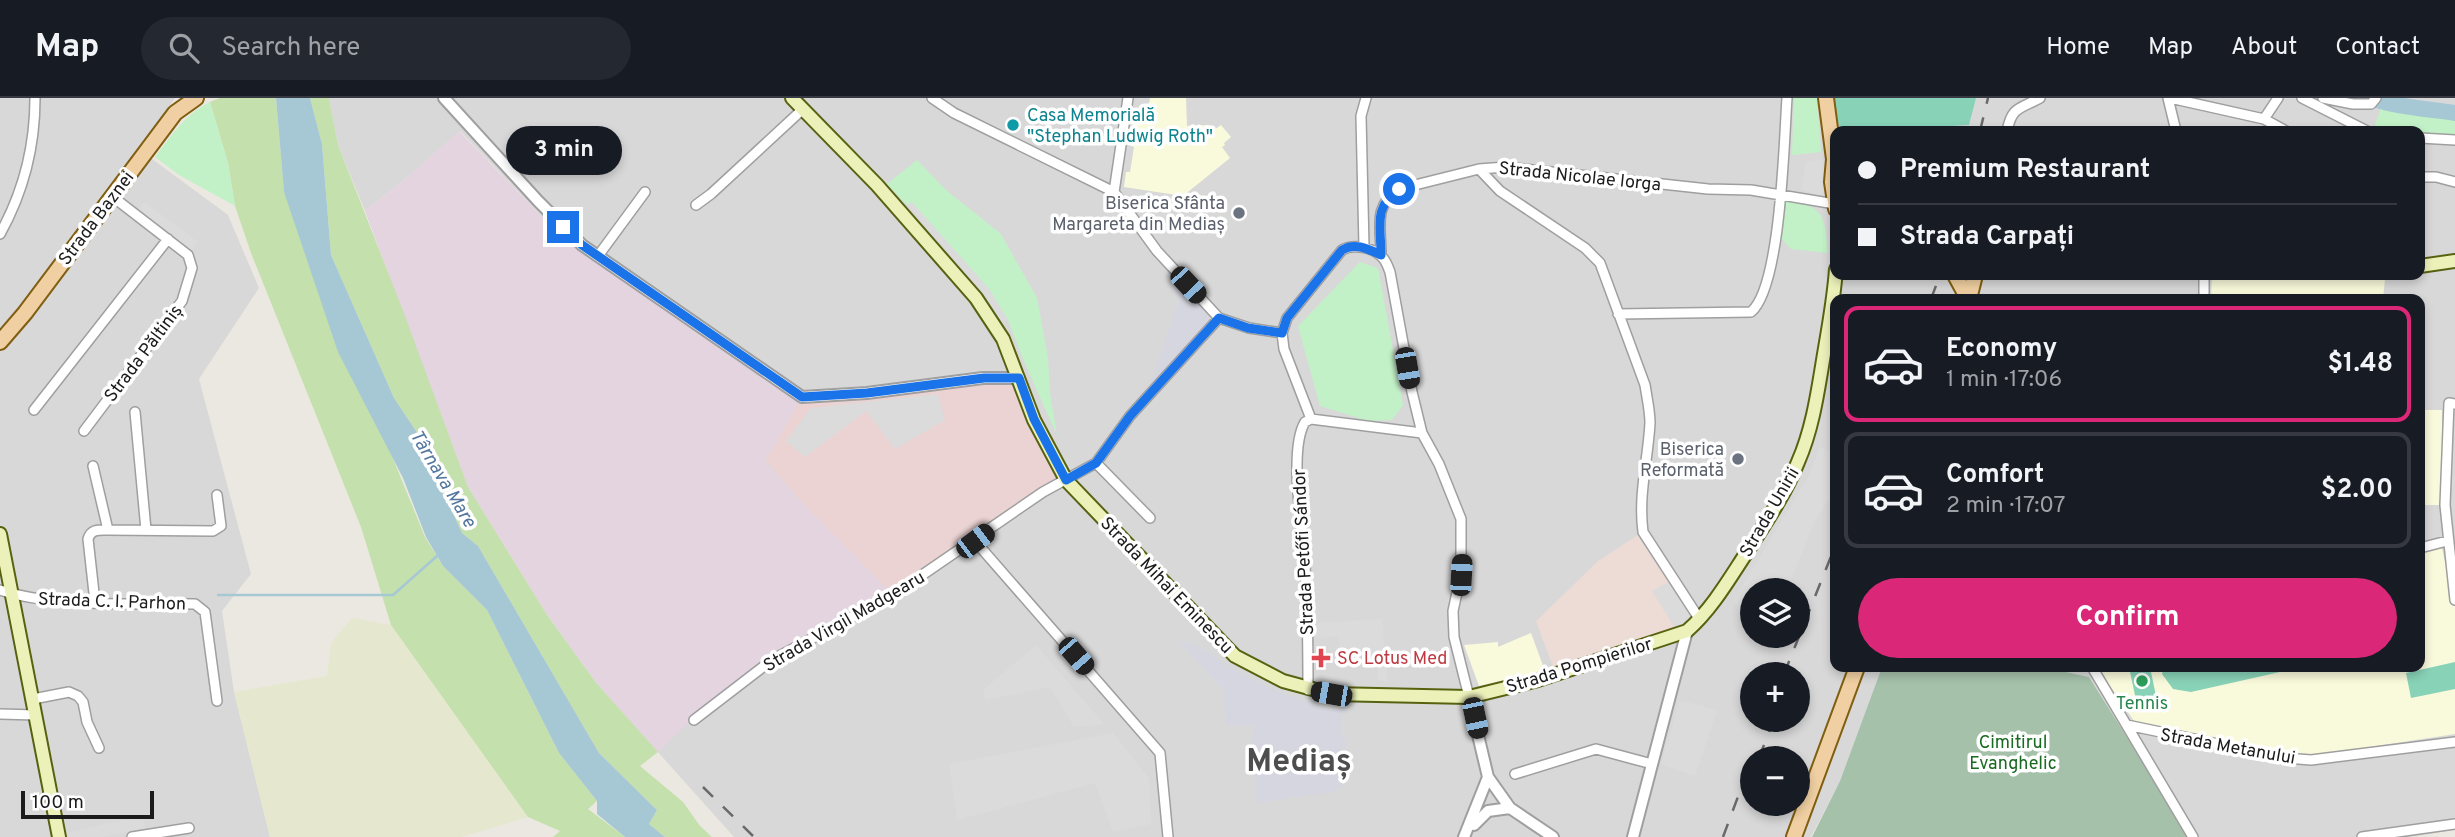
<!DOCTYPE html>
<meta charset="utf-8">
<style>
body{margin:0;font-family:Overpass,sans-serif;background:#242831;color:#f1f3f6;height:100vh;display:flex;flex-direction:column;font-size:26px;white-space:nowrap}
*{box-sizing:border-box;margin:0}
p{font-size:23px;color:#9ea1a6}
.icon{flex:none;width:38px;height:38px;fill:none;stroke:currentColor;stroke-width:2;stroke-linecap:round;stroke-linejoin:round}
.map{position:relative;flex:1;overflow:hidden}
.panel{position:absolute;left:1830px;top:196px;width:595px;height:378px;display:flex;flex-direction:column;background:#171b24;border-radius:14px;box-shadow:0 4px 10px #0003}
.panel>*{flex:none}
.banner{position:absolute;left:1830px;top:28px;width:595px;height:154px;border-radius:14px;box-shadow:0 4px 10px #0003;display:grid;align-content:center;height:154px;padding:0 28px;background:#171b24}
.controls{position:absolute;left:1740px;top:480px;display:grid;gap:14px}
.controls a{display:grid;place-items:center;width:70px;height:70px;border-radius:50%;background:#171b24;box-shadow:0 4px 10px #0003;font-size:35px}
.scale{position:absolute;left:21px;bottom:18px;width:133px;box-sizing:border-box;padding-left:7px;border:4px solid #1b1b1b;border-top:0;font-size:19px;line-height:24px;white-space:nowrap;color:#1b1b1b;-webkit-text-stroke:5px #fff;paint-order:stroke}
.end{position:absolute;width:32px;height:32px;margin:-16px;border:9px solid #1a73e8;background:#fff;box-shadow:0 0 0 4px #fff}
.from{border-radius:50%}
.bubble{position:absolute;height:49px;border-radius:24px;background:#171b24;box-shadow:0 4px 10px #0003;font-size:23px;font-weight:700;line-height:49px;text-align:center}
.car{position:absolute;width:21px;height:42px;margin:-21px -10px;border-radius:9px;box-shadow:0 0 5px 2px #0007;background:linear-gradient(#222 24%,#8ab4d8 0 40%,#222 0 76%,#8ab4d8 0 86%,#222 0)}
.banner b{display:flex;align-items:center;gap:24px;height:66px;font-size:26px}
.banner b+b{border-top:2px solid #363941}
.banner i{width:18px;height:18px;background:#f1f3f6}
ul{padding:12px 0 0;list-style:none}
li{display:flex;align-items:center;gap:21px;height:116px;margin:0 14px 10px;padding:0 14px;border:4px solid #363941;border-radius:14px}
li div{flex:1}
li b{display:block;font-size:26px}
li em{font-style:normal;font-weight:700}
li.current{border-color:#db2777}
li>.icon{width:63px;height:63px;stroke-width:1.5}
.primary-button{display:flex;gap:14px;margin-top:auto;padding:14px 28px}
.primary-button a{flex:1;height:80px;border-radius:42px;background:#db2777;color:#fff;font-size:28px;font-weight:700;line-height:80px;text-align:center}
header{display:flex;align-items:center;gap:42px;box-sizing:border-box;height:98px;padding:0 35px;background:#171b24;border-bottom:2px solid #363941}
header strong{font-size:33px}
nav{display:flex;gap:38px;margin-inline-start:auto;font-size:24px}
.search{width:490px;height:63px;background:#242831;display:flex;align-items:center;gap:18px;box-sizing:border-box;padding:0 24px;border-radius:38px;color:#9ea1a6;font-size:26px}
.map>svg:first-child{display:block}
</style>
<header>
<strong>Map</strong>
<div class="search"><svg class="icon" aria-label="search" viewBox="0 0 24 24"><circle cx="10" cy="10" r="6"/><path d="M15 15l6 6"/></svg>Search here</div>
<nav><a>Home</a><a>Map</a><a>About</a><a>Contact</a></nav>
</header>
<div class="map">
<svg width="2455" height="739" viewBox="0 0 2455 739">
<rect width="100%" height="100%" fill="#ebe8e1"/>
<!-- residential -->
<path fill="#d9d8d8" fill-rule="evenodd" d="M0,0H175L140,52L228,117L259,190L199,281L251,476L222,513L234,594L270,739H0Z
M329,0H2455V732L2409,739H2191L2089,579L2043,569H2420V201H1836V569H1882L1840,683L1811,739H734L597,586L765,362L802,299L565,143L460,33L403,83L365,113L338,47ZM1836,33H2420V177H1836ZM1752,492H1797V537H1752ZM1752,576H1797V621H1752ZM1752,660H1797V705H1752Z"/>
<!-- commercial -->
<path fill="#ead3d2" d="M1019,280L1066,382L893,497L804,407L765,362L802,299Z"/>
<!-- industrial -->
<path fill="#e3d4e0" d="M459,33L565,143L802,299L765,363L804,407L893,497L772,562L679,633L658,654L597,586L547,517L468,389L365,113L403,83Z"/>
<!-- education -->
<path fill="#f9fadb" d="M1150,0H1186L1187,28L1209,27L1214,32L1221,27L1231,39L1224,45L1225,47L1222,49L1230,60L1183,98L1124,89L1126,74H1130L1134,49L1129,47L1134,16L1147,18Z
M2212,177L2374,181H2385L2383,201H2211Z
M2420,312H2442V407H2420Z
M2442,450L2452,497H2455V636L2304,659L2136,626L2097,569H2420V453Z
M1531,535L1545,573L1479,588L1464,547L1498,544V549Z"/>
<!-- military -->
<path fill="#ecdcd5" d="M1638,437L1669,484L1653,493L1675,530L1553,569L1536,523L1598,463Z"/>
<!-- farmland -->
<path fill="#e5e8ce" d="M352,520L391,527L528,719L462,739H270L234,594L327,578L331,545Z"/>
<!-- grass -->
<path fill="#c4e0ac" d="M220,0H276L284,94L425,439L443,468L487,512L559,655L597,703L588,711L625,739H553L560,733L528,719L391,527L361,429L251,155L235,108L228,65L210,4Z
M310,0H329L338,47L402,210L468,389L547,517L597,586L658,654L640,668L683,704L700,728L712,739H665L649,726L657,712L599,655L478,448L462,435L416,333L394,300L331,157L322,46Z"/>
<!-- cemetery -->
<path fill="#a5c1aa" d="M1882,569H2043L2089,579L2178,720L2187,739H1812L1840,683Z"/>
<!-- park -->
<path fill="#c2f1c7" d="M1794,0H1817L1821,54L1792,57Z
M210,4L228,65L235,108L179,77L155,59C171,38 185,16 210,4Z
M2381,10H2413L2455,18V42L2420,40V33H2373Z
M917,62L947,93L1001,136L1037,200L1048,260L1050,296L1057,337L1023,261L1008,222L989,191L912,105L907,107L887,86Z
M1781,99C1823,111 1824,110 1828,155L1791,151L1779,138Z
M1360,164L1378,170L1403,307L1392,322L1369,323L1320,308L1298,228Z"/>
<!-- pitch -->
<path fill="#88d2b7" d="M1833,0H1976L1969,27L1935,29L1916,33H1840Z
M2455,564V591L2411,600L2406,575Z
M2129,569H2150L2156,598L2136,602Z
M2164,569H2291L2280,574L2191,594L2173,591L2162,576Z"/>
<!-- parking -->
<path fill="#dbdbdb" d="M1824,62L1826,99L1801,92L1806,63Z
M144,104L198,144L190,155L136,113Z
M912,104L989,191L1008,222L1000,224L984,197L907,107Z
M938,296L945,322L895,351L866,313L805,359L786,343L811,310Z
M1820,349L1836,356V392L1815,422L1787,492H1752V517L1737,511L1738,507L1733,504L1808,379Z
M1669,484L1688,508L1691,517L1688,523L1675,530L1652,493Z
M1382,521L1388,584L1378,582L1376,556L1346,558L1340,561L1339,538L1313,540L1312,525Z
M1036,547L1104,626L1074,629L1050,589L985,602L983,592Z
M1680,602L1717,612L1695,678L1661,666Z
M1113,635L1149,680L1151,726L1113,734L1095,685L957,722L949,666Z
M143,718L146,730L102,739H62L61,736Z"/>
<!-- plaza -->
<path fill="#d6d6e0" d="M1172,170L1203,210L1208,221L1206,229L1130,318L1152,282L1179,201L1167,176Z
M1179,543L1196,547L1240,575L1279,594L1330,612L1346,611V615L1342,616V633L1347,650L1340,651L1344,688L1333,694L1257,705L1251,646L1254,627L1226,628L1223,592Z"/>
<!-- water -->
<path fill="#a6c8d4" d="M276,0H310L322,46L331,157L394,300L416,333L462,435L478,448L599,655L657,712L649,726L665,739H625L597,716V703L559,655L487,512L443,468L426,439L403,380L338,254L284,94Z"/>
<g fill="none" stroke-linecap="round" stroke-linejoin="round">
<!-- stream -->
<path stroke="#a6c8d4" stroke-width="2.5" d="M218,497H393L437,458"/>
<!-- river -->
<path stroke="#a6c8d4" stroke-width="16" d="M2374,0C2386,8 2437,12 2455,15"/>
<!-- minor casing -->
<g stroke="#9f9f9f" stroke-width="12">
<path id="minor" d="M932,0L954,15L1114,94L1157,153L1219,220L1249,230L1282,235
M2168,0L2176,33
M2170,0L2264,21L2286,33
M2302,0L2367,33
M2323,0L2353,6H2371L2376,0
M2264,21L2278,0
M2007,33C2012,8 2020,11 2040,0
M2420,40L2455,42
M1479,71L1500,93L1585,150L1600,165L1645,287C1647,300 1650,313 1650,325C1648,362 1638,397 1643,434L1700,522
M2420,79H2436L2455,84
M1114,94L1128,0
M696,107L711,96L803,11
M0,136C24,93 35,49 35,0
M1364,149L1361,18L1366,0
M1381,157C1381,128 1373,108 1399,91L1479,71L1506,69L1708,91L1751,92L1835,106
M598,158L645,94
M2204,201V177
M1618,216L1751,214C1781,189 1784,43 1787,0
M2455,306L2449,305L2445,407L2455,502
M34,312L168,141
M135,314L146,432
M1311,321L1284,251L1282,235L1287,220L1342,152C1353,146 1372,149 1381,158C1386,162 1388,169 1390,174L1412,294L1422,335L1439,366L1461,421V476L1453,513L1454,539L1469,599
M1311,321L1422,335
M84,333L182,203L192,170L188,157L113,99
M1096,365L1150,420
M93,368L108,432
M975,443L1160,655L1168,739
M2420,450L2447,443
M0,492C54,510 137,505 195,506L205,514L217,603
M95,504L88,441C91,431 98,432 108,432L213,433L221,428L217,397
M2092,569L2193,739
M1308,592C1308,550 1308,509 1305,468C1303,433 1288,352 1305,324L1311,321
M33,601L69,594L78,598L83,604L87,624L99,650
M0,616L36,617
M694,622L772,562L893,497L1043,394L1096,365L1130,318L1219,220
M2127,627L2285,660L2311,662L2455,644
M1515,676L1596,651L1652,666
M132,739L189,730
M2362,739L2455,726"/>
</g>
<!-- tertiary casing -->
<g stroke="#9f9f9f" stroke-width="14">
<path id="tertiary" d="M444,0L538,103L582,147L802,299L867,295L983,280H1019
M1469,599L1488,679L1510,710L1553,739
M1474,727L1488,713L1510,710
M1464,739L1488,679
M1633,739L1687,533"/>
</g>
<!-- secondary casing -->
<g stroke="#576211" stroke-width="16">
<path id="secondary" d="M792,0L877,87L976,200L1003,241L1034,322L1066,382L1235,558L1283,583L1331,596L1469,599L1538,582L1687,533C1711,512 1728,483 1745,457C1764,427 1785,397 1798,364C1813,330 1818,292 1824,256C1829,227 1834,200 1836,171
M2420,168L2455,163
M0,436L59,739"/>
</g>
<!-- primary casing -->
<g stroke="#805e11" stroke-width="18">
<path id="primary" d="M1826,0L1834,61L1832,84L1836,111
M1955,177L1968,201
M1969,201L1975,177
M0,244L25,215L175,15L196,0
M1794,739L1857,569"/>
</g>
<!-- minor -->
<use href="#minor" stroke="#fff" stroke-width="9"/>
<!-- tertiary -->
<use href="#tertiary" stroke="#fff" stroke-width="10"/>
<!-- secondary -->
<use href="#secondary" stroke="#ecf1ba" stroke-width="12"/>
<!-- primary -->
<use href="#primary" stroke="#f0d0a2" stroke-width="14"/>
<!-- rail -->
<path stroke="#696969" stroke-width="2.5" stroke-dasharray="14 14" stroke-linecap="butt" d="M1980,33L1988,0
M1931,201L1940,177
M1784,576L1836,446
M1759,660L1774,621
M703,689L754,739
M1723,739L1752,661"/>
</g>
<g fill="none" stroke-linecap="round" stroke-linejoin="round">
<!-- route -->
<path stroke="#1a73e8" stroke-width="9" d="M563,129L582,147L802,299L867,295L984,280H1019L1034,321L1066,382L1096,365L1130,318L1219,220L1248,230L1282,235L1287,220L1342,152C1355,144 1368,151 1381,157C1381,128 1373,109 1399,91"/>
</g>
<!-- markers -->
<circle fill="#0f9aa8" stroke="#fff" stroke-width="2.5" cx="1013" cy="27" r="7"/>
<g fill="#6b7280" stroke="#fff" stroke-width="2.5">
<circle cx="1239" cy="115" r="7"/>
<circle cx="1738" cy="361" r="7"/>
</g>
<path fill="#e0444e" stroke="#fff" stroke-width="2.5" d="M1317.5 549.5h7v7h7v7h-7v7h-7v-7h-7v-7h7z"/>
<circle fill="#2e9e5b" stroke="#fff" stroke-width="2.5" cx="2142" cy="583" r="7"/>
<g text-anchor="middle" stroke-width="7" stroke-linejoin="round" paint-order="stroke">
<!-- culture labels -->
<g font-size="18" fill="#0d838f" stroke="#fff" text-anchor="start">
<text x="1027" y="23">Casa Memorială<tspan x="1027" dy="21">"Stephan Ludwig Roth"</tspan></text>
</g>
<!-- street labels -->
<g font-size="18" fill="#1b1b1b" stroke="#fff">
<text transform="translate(1580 78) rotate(6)" y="6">Strada Nicolae Iorga</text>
<text transform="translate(96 120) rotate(-53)" y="6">Strada Baznei</text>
<text transform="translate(143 255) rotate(-53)" y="6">Strada Păltiniș</text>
<text transform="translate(1769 414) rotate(-60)" y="6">Strada Unirii</text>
<text transform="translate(1303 454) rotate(-93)" y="6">Strada Petőfi Sándor</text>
<text transform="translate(1167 487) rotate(46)" y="6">Strada Mihai Eminescu</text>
<text transform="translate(112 503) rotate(2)" y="6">Strada C. I. Parhon</text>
<text transform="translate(844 523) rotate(-30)" y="6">Strada Virgil Madgearu</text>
<text transform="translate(1579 567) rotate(-17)" y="6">Strada Pompierilor</text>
<text transform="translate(2228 648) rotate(10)" y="6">Strada Metanului</text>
</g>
<!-- worship labels -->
<g font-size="18" fill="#5b616d" stroke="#fff" text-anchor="end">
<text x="1225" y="111">Biserica Sfânta<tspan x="1225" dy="21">Margareta din Mediaș</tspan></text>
<text x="1724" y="357">Biserica<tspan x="1724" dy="21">Reformată</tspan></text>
</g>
<!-- health labels -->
<g font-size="18" fill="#be3a42" stroke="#fff" text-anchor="start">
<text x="1337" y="566">SC Lotus Med</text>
</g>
<!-- leisure labels -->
<g font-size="18" fill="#27864d" stroke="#fff">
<text x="2142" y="611">Tennis</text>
</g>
<!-- park labels -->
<g font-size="18" fill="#176a20" stroke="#fff">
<text x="2013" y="650">Cimitirul<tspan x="2013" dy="21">Evanghelic</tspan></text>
</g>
<!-- water labels -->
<g font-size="19" font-style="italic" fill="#53779e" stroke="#fff">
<text transform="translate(444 380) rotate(59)" y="7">Târnava Mare</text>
</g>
<!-- town labels -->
<g font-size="32" font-weight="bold" fill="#4e4e4e" stroke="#fff">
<text x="1299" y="673">Mediaș</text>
</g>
</g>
</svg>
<div class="controls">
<a><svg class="icon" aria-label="layers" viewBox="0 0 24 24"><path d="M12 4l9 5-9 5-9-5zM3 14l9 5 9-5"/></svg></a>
<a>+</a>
<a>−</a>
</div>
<div class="scale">100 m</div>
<i class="end from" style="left:1399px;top:91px"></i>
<i class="end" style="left:563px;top:129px"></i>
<div class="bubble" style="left:506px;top:28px;width:116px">3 min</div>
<i class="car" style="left:1188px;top:187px;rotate:137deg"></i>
<i class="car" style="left:1407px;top:270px;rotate:170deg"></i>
<i class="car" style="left:975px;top:443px;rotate:53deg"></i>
<i class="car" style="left:1461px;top:477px;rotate:3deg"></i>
<i class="car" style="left:1076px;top:558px;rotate:139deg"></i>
<i class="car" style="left:1331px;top:596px;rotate:280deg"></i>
<i class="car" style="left:1475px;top:620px;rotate:168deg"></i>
<div class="banner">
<b><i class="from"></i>Premium Restaurant</b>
<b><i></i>Strada Carpați</b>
</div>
<section class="panel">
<ul>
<li class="current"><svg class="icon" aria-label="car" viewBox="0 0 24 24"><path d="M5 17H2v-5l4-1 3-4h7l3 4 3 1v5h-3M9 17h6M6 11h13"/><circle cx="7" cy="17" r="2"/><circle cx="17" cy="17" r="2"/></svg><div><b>Economy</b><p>1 min · 17:06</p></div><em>$1.48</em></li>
<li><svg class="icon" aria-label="car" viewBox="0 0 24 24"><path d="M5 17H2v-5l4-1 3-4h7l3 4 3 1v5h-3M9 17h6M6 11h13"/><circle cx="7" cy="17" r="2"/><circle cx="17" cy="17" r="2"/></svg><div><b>Comfort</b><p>2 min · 17:07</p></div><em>$2.00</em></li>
</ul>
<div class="primary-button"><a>Confirm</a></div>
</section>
</div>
